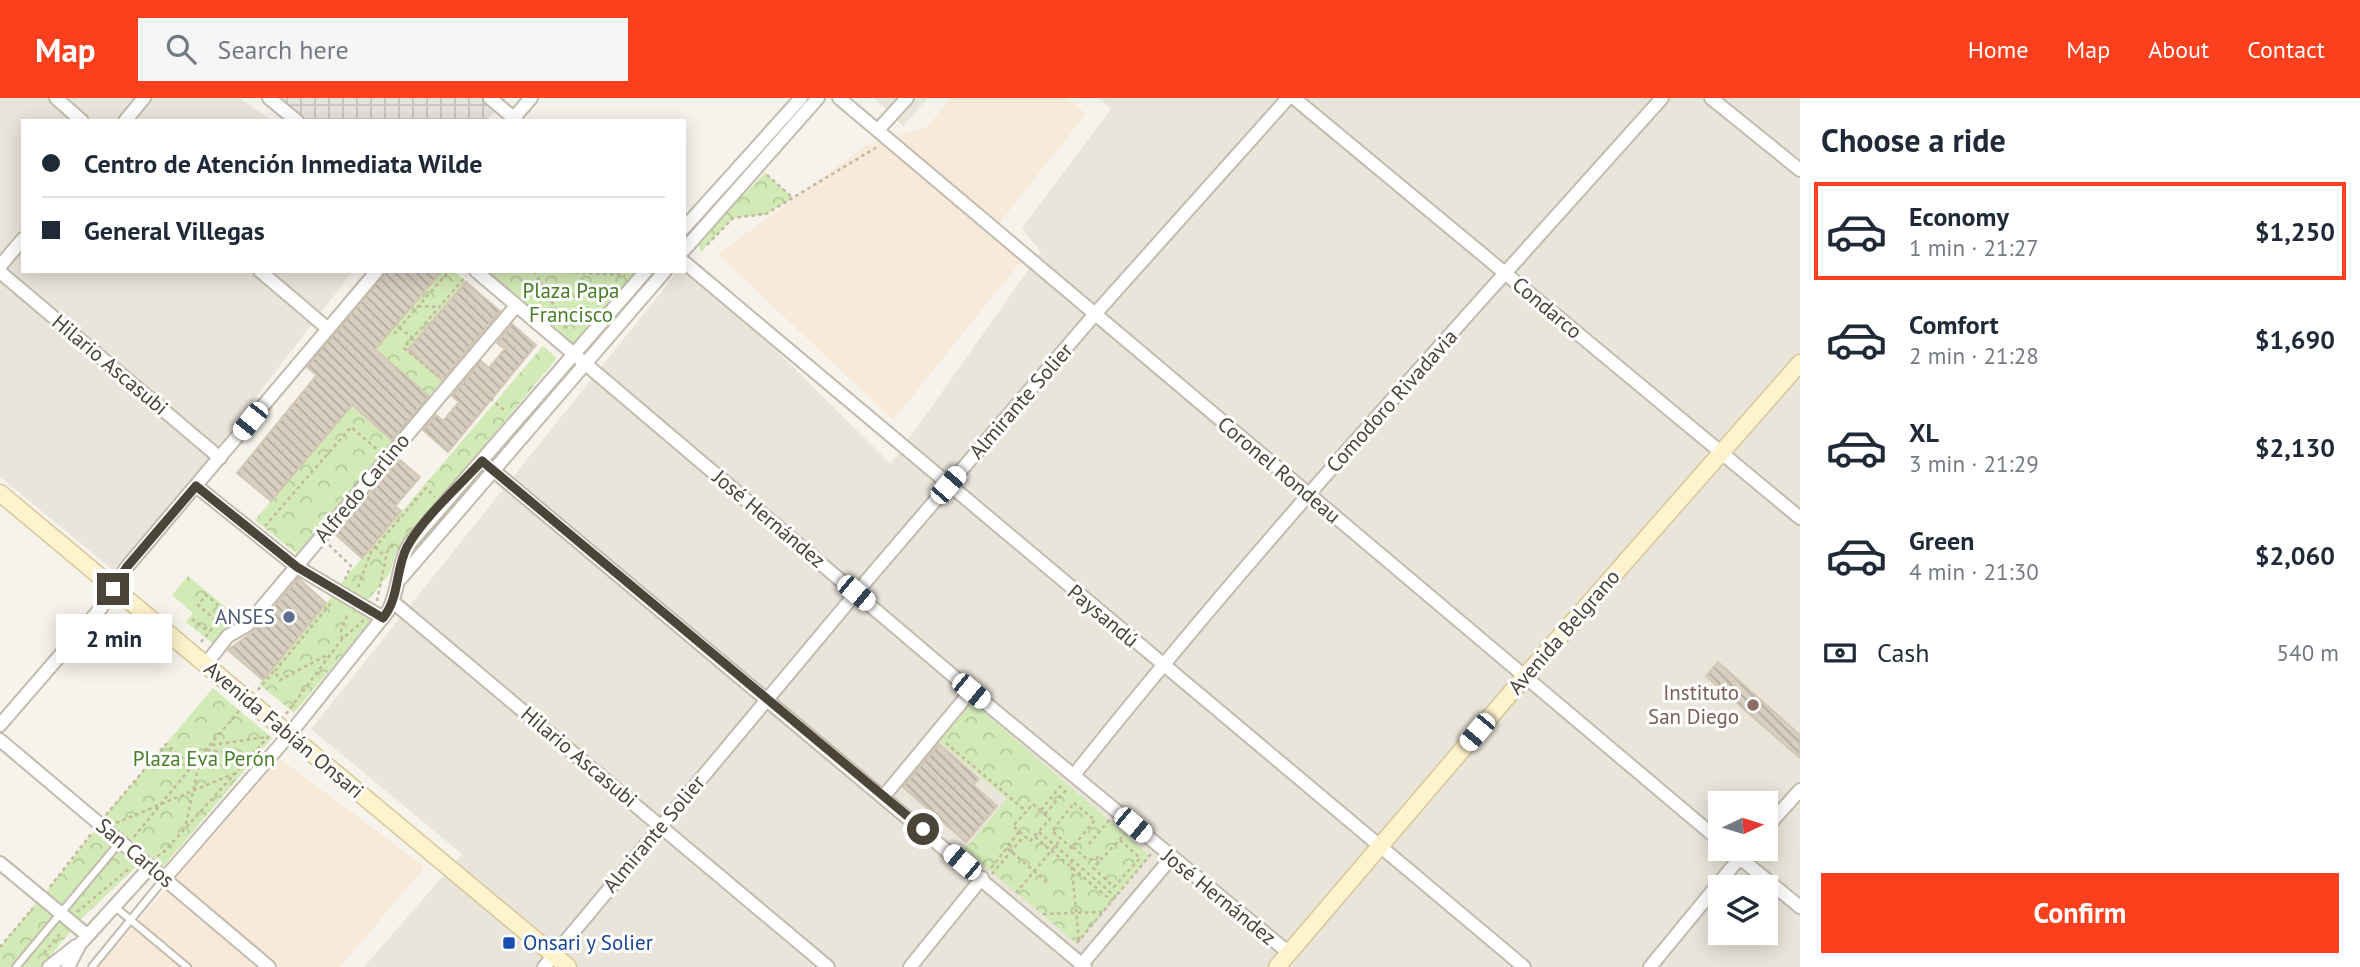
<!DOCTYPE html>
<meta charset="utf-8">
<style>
body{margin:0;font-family:"PT Sans",sans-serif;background:#f6f6f7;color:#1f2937;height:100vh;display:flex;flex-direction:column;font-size:26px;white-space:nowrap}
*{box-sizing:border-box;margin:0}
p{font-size:23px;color:#747a83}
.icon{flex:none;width:38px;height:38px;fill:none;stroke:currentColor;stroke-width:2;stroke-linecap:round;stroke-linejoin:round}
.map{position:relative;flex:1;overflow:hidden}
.details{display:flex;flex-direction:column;background:#fff;width:560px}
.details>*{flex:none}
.banner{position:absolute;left:21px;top:21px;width:665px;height:154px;border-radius:0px;box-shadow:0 4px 18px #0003;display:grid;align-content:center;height:154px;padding:0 21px;background:#fff}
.needle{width:46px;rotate:86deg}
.fabs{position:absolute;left:1708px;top:693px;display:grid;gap:14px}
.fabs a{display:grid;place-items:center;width:70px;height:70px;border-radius:0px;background:#fff;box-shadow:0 4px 18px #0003;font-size:35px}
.end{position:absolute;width:32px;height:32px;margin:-16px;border:9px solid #4b4439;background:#fff;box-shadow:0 0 0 4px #fff}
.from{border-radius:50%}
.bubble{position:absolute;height:49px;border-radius:0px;background:#fff;box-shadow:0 4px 18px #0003;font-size:23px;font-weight:700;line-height:49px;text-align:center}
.car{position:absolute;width:21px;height:42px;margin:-21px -10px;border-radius:9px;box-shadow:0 0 5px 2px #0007;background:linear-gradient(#fff 24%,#345 0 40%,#fff 0 76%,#345 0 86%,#fff 0)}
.banner b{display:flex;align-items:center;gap:24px;height:66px;font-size:26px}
.banner b+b{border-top:2px solid #e0e1e3}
.banner i{width:18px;height:18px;background:#1f2937}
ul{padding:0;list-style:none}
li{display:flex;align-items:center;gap:21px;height:98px;margin:0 14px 10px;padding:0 7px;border:4px solid transparent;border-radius:0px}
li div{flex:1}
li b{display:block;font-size:26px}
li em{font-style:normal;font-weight:700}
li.active{border-color:#fc3f1d}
li>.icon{width:63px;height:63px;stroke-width:1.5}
h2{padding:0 21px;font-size:32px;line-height:84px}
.pay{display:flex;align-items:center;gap:18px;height:77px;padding:0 21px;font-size:26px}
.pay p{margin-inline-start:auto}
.button{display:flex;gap:14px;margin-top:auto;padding:14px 21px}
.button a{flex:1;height:80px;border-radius:0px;background:#fc3f1d;color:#fff;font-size:28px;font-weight:700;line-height:80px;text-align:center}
header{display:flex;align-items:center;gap:42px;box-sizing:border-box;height:98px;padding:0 35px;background:#fc3f1d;color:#fff}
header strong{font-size:33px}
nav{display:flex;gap:38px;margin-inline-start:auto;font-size:24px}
.search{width:490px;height:63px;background:#f6f6f7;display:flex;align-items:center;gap:18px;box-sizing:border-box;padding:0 24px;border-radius:0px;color:#747a83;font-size:26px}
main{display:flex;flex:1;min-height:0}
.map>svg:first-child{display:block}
</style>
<header>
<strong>Map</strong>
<div class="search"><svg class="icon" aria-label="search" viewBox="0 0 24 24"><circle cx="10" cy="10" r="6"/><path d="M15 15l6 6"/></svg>Search here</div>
<nav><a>Home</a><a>Map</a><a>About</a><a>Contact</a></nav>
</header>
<main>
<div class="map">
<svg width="1800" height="869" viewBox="0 0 1800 869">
<defs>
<pattern id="industrial-grid" width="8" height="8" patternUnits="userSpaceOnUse" patternTransform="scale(1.75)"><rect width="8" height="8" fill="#e6e2dd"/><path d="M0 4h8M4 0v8" fill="none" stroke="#c7c3be"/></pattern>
<pattern id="park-crowns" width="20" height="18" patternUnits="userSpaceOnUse" patternTransform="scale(1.75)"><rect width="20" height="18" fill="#d2eab5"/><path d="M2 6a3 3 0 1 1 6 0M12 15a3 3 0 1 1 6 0" fill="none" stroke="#b6ca9c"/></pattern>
<pattern id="building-back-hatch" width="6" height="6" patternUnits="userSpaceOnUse" patternTransform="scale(1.75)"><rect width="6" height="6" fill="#d8cfc1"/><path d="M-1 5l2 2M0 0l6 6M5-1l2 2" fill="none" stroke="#b1aa9e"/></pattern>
</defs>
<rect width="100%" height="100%" fill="#f6f3ec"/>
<!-- residential -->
<path fill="#eae5da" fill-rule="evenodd" d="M0,0H239L273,23H23V173H353L119,477L0,379Z
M874,0H928L903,28Z
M1099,0H1800V869H364L462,756L311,631L678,173H684L686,163L891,366L1041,154L1022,130L1111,11ZM1720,705H1766V751H1720ZM1720,789H1766V835H1720Z"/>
<!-- commercial -->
<path fill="#f7ead8" d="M951,0H1068L1086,16L989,138L1023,161L893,322L718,156L865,48L927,29Z
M280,661L425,769L340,869H98Z"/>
<!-- industrial -->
<path fill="url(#industrial-grid)" d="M277,0H506L486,23H308Z"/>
<!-- park -->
<path fill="url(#park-crowns)" d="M765,75L793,100L766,116L733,120L701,154L697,144Z
M442,173H454L466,184L408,251L443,282L429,298L375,251Z
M486,173H640L575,249Z
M543,248L557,260L396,454L390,475L368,502L341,485Z
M351,308L398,348L303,461L255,422Z
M188,478L247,527L218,550L186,524L193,515L172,497Z
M333,497L372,521L294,615L259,586Z
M213,590L272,640L163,769L104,719Z
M971,603L1150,758L1077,846L965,751L1007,701L939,643Z
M94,733L133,765L135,770L80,822L46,794Z
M37,804L71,833L41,869H0V849Z"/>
<!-- building -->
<path fill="url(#building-back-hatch)" stroke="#d3c7b4" stroke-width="2" d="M386,173H442L375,251L429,298L392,342L352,307L271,403L237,375L317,277L307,269Z
M466,184L500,213L442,282L408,252Z
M512,226L536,247L448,354L423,332L436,317L443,323L459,304L452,298L481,263L489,270L505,251L497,245Z
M399,361L420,379L395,408L401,413L362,460L336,437Z
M298,480L326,505L263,582L228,552L254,533Z
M1718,564L1800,637V660L1706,578Z
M939,646L979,681L973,687L997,708L966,744L903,689Z"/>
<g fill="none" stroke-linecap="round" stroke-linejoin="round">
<!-- lane casing -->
<g stroke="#c2bbae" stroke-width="10">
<path id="lane" d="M114,808L187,869
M16,869L120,744
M92,869L164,781"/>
</g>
<!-- street casing -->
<g stroke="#c2bbae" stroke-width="16">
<path id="street" d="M56,0L82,23
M269,0L297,23
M490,0L517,23
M839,0L1720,743
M1294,0L1800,420
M1711,0L1800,72
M125,23L144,0
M511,23L531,0
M878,32L907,0
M684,130L801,0
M684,152L818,0
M684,164L1524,869
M0,168L23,141
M260,173L327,230
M476,173L971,593L1289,855
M0,174L220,360
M482,363L1085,869
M196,388L297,469L383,520
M401,480L665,173
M393,504L828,869
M205,567L228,538L247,527L516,208
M0,627L101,510L126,470L377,173
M0,642L269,869
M1074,677C1260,443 1463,223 1662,0
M884,698L971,593
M1766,730L1800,692
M1729,751L1800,809
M0,765L87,837
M165,780L289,637L388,513C400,492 397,466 410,445L646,173
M1082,866L1171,760
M49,869L76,848
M68,869L80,846L151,768
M544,869L856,495L1095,216L1288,0
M910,869L982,780
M1650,869L1747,751"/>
</g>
<!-- secondary casing -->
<g stroke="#d6c79b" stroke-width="19">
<path id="secondary" d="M0,395L568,869
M1277,869L1526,577L1800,265"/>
</g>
<!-- path -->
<path stroke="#c4b79f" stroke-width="2.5" stroke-dasharray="3.5 3.5" stroke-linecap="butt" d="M767,77L793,100
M707,147L733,120L766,116L877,49
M534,173L569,234
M547,173L625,177
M418,208L439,209
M399,230L413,240
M394,236L449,173
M439,279L404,250L466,178
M480,291L506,314
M265,428L351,329L379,353
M329,447L351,468L345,481
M375,449L386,459
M358,489L371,454L426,390L435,399
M377,503L387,454L393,447
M192,521L209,534
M342,541L341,532L348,515
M201,544L226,514L206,497L198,507L218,524L221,526
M275,573L331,505
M258,592L274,573L280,582L329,556
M286,616L342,541L364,522
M946,645L1026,713
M212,647L267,639
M207,652L252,657
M1074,705L1095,722L1072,750L1052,733Z
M1033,706L1050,721L1030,743L1013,728Z
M1041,712L1063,685
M1045,716L1068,690
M106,717L166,646L192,668L239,613
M116,725L233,676
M186,726L200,661
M1039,734L1116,799
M134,739L192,668
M1035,739L1112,803
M1120,742L1140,760L1114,789L1093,770L1125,736
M1089,746L1110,721
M1073,749L1088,762L1100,759
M1007,750L1048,785
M157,758L162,756L269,638
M1071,762L1079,842
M991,770L1019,734
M992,776L1024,738
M50,789L91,736
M1016,795L1061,741
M77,814L131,769
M1043,816L1102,814
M1077,845L1151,756
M0,849L33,810
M44,855L62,833"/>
<!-- lane -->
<use href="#lane" stroke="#fff" stroke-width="6"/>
<!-- street -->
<use href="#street" stroke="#fff" stroke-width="12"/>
<!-- secondary -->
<use href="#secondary" stroke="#fff3cd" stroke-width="16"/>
</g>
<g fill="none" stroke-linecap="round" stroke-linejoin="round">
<!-- route -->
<path stroke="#4b4439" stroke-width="9" d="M113,491L126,470L196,388L297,469L383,520C400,499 395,472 407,449C423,420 459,388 482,363L923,731"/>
</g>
<!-- markers -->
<circle fill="#5c6f8a" stroke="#fff" stroke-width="2.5" cx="289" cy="519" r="7"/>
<circle fill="#8d6e63" stroke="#fff" stroke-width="2.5" cx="1753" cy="607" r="7"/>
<rect fill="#1a4fb4" stroke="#fff" stroke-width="2.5" x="502" y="838" width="14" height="14" rx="3.5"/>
<g text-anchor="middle" stroke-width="6" stroke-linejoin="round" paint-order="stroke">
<!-- park labels -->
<g font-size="21" fill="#4a7f2a" stroke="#fff">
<text x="571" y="200">Plaza Papa<tspan x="571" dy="24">Francisco</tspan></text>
<text x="204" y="668">Plaza Eva Perón</text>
</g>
<!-- street labels -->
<g font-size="21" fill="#4b4439" stroke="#fff">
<text transform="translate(1547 210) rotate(40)" y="7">Condarco</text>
<text transform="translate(110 267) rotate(40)" y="7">Hilario Ascasubi</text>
<text transform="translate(1021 303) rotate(-49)" y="7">Almirante Solier</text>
<text transform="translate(1392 303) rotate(-48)" y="7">Comodoro Rivadavia</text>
<text transform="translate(1279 372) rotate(40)" y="7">Coronel Rondeau</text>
<text transform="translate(362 390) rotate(-50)" y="7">Alfredo Carlino</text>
<text transform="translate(769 421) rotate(40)" y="7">José Hernández</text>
<text transform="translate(1103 518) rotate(40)" y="7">Paysandú</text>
<text transform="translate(1564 534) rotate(-49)" y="7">Avenida Belgrano</text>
<text transform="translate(284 632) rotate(40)" y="7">Avenida Fabián Onsari</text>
<text transform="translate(579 659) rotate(40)" y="7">Hilario Ascasubi</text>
<text transform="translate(654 736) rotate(-50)" y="7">Almirante Solier</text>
<text transform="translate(135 755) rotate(40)" y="7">San Carlos</text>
<text transform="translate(1219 799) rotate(39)" y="7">José Hernández</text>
</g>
<!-- service labels -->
<g font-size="21" fill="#4e5e75" stroke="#fff" text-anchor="end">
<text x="275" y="526">ANSES</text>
</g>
<!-- education labels -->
<g font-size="21" fill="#785e54" stroke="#fff" text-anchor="end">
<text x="1739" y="602">Instituto<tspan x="1739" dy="24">San Diego</tspan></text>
</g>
<!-- transit labels -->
<g font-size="21" fill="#164399" stroke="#fff" text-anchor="start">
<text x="523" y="852">Onsari y Solier</text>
</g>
</g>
</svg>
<div class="fabs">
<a><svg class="needle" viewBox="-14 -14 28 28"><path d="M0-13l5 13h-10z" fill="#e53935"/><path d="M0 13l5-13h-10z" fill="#747a83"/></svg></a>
<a><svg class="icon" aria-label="layers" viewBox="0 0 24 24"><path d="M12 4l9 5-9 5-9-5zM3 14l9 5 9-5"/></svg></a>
</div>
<i class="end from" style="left:923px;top:731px"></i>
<i class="end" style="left:113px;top:491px"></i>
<div class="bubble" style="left:56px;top:516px;width:116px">2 min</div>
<i class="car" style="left:250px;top:323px;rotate:219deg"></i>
<i class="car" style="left:948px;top:387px;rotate:41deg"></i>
<i class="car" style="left:856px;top:495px;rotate:130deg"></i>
<i class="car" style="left:971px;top:593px;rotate:129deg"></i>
<i class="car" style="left:1477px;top:634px;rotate:220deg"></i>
<i class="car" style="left:1133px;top:727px;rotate:130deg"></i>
<i class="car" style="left:962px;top:764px;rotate:310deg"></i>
<div class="banner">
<b><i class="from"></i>Centro de Atención Inmediata Wilde</b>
<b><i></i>General Villegas</b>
</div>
</div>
<section class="details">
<h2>Choose a ride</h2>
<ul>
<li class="active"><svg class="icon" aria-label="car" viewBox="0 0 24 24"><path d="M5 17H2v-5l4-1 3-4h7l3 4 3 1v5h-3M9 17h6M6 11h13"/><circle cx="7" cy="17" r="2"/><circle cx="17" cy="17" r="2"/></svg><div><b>Economy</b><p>1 min · 21:27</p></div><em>$1,250</em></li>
<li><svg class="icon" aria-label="car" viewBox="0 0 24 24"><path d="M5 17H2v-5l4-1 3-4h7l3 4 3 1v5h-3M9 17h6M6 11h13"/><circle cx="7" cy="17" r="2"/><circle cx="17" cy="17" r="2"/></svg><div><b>Comfort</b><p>2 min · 21:28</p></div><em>$1,690</em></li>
<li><svg class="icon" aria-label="car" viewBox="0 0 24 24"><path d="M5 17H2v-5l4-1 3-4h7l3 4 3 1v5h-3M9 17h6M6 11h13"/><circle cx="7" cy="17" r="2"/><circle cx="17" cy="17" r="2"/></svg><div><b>XL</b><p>3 min · 21:29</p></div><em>$2,130</em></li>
<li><svg class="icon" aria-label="car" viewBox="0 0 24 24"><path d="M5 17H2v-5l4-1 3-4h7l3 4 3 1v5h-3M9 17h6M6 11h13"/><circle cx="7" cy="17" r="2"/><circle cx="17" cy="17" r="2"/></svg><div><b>Green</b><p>4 min · 21:30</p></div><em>$2,060</em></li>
</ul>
<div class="pay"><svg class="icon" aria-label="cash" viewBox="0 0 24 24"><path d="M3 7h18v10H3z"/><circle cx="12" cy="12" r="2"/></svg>Cash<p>540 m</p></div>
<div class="button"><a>Confirm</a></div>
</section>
</main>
